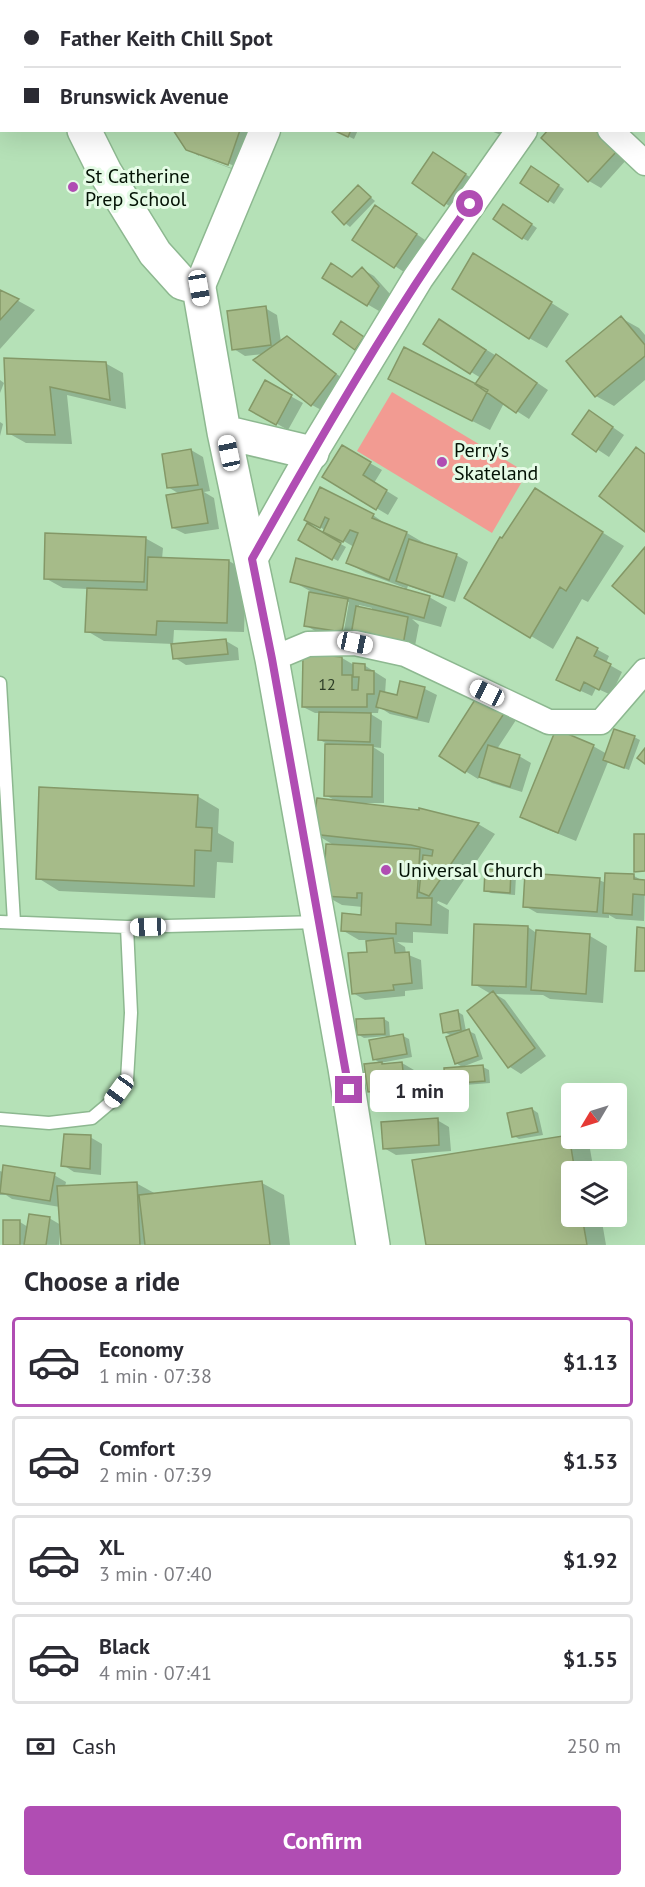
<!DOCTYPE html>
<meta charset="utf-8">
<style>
body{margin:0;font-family:"PT Sans",sans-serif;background:#f7f7f7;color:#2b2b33;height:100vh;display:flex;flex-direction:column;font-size:22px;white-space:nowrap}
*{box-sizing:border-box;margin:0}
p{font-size:20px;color:#7c7c81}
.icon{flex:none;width:33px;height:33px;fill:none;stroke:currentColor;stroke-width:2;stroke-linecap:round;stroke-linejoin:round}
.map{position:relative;height:1245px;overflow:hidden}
.sheet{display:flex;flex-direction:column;background:#fff;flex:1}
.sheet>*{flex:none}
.banner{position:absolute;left:0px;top:0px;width:645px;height:132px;box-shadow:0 6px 24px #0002;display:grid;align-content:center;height:132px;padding:0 24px;background:#fff}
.needle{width:39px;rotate:232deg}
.fabs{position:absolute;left:561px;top:1083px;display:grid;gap:12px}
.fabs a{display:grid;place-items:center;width:66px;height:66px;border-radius:6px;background:#fff;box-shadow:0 6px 24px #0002;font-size:30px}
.end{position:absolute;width:27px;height:27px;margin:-14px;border:8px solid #b04db3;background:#fff;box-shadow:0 0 0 3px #fff}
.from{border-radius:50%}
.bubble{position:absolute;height:42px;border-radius:6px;background:#fff;box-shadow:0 6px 24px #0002;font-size:20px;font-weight:700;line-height:42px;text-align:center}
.car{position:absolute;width:18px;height:36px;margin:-18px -9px;border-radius:8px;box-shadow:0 0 4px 2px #0007;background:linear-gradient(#fff 24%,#345 0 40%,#fff 0 76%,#345 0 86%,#fff 0)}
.banner b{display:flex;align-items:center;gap:21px;height:57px;font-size:22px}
.banner b+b{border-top:2px solid #e1e1e2}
.banner i{width:15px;height:15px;background:#2b2b33}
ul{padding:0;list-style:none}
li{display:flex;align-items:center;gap:18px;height:90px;margin:0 12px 9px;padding:0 12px;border:3px solid #e1e1e2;border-radius:6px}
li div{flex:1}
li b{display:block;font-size:22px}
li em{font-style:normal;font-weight:700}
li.selected{border-color:#b04db3}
li>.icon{width:54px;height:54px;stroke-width:1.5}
h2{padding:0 24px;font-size:27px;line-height:72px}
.pay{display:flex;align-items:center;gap:15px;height:66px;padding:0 24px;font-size:22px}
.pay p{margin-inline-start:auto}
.button{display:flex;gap:12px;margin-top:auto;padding:12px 24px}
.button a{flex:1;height:69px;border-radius:6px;background:#b04db3;color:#fff;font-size:24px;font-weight:700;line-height:69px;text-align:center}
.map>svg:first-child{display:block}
</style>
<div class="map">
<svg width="645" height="1245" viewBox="0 0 645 1245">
<rect width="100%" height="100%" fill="#b5e1b7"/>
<!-- green -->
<path fill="#f29b92" d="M392,392L527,473L492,533L357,451Z"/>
<!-- shadow -->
<path fill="#0003" fill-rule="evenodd" d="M138,0H211L137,2Z
M337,0H359L337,2Z
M387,0H477L387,2Z
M522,0H585V2Z
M635,0H645V61L644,2Z
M175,130H249L245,174L201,157L234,169L235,166L199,153V156L187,149Z
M335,130H358L354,139Z
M488,130H515L512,139Z
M550,130H598L628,158L601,188L589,181L543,138Z
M446,161L477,182L457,211L414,183Z
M537,171L564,189L554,204L522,183Z
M359,187L375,201L350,227L345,223Z
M509,209L537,228L528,241L522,238Z
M387,214L428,242L407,274L354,239Z
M491,265L569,314L547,348L529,338Z
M362,269L374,276L390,294L379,311L367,304Z
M0,291L35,310L0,349Z
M265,308L277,315L281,342L287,338L299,345L347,382L323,411L312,405L264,354L245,356L234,349Z
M621,318L639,328L645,335V380L614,406L596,396Z
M451,328L508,363L548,390L529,419L504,403L490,430L407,388L476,385L481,378L471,372Z
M6,359L105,363L123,373L126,409L67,395L72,444L26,443L8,433Z
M0,380L4,383L0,393Z
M265,382L303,403L288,430L251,409Z
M601,419L624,435L609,457L574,434Z
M0,422L3,424L0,436Z
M342,447L382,470L374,483L398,498L388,515L324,477Z
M191,450L203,457L210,491L204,492L214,498L219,529L185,534L173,528L181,495L168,487Z
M321,489L373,515L390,527L407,533L424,543L423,545L456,555L468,562L455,602L408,586L406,591L429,597L447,607L441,627L412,619L419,625L414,651L343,636L349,602H346L340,635L317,632L305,625L310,591L292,581L404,590L405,588L366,573L348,563L354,547L306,519ZM359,605L372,608V611L359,608Z
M535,490L624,546L588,602L582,599L553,649L466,598Z
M308,525L346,547L338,561L300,540Z
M145,538L163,548L162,559L229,561L246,571L244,632L174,630L173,645L226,641L238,648L239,660L186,665L175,658L173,644L104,641L87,631L88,589L63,588L45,578Z
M578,639L609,656L606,663L622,672L611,695L596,688L592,696L570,686Z
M342,658L354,665H364L386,679L385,694L398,697L401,682L425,689L437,695L429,723L390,714L379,707L378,713H369L382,721L381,748L373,747L384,754V803H363V805L420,812V810L478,824L495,834L447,905L438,901L437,903L449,910L448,934L413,932V943L397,942L405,947L406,954L421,960L423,989L405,991V996L365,1000L353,993L368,953L367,940H359L342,930L362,916L363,907L342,905L324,895L335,846L314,833L338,802L325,795L331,746L320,740V713H315L303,707Z
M490,703L516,720L497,749L519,756L531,763L522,792L492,783L480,776L478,779L441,756Z
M634,737L640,740L629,770L608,762L576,841L539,826L521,816L593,746L607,754Z
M197,796L219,809L218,833L234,842L233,863L217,862L215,898L59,891L38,878Z
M511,873L516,876L515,895L491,893L485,890Z
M634,876L645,882L644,921L616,919L609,915V918L537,913L525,906L599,880L606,883Z
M528,927L535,932L590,936L607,946L603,1003L550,999L543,995L495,994L505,1000L546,1056L521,1074L510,1067L491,994L474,984Z
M458,1012L463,1015L466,1031H469L475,1034L483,1059L462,1067L456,1063L452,1036L444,1032Z
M384,1019L389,1022L390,1038L403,1036L409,1039L412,1057L380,1063L374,1059L386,1036L364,1038L359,1035Z
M402,1063L414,1070L417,1094L381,1098L369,1091Z
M483,1067L489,1070L490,1083L452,1086L447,1083Z
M532,1109L538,1113L543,1135L519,1139L514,1136Z
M437,1120L449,1127L451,1151L396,1155L384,1148Z
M90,1137L102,1144L101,1175L74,1172L63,1165Z
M569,1137L590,1149L594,1172H572V1216H601L606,1245H428Z
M0,1171L3,1172L54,1175L66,1182L65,1187L136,1183L156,1194L262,1183L284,1195L290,1245H63L60,1232L59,1245H4L20,1222L28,1227L49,1218L61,1225L60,1207L12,1199L6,1195H0Z"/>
<!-- building -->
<path fill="#a6bb89" stroke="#849867" stroke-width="1.5" d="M136,0H184L136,2Z
M386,0H385H455L385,2Z
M519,0H571L570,2Z
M633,0H645V63L644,2H631Z
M173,130H240L228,165L186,150Z
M333,130H351L348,137Z
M548,130H595L617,151L588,182L541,138Z
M433,152L466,174L444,206L412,183Z
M531,166L559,185L548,202L520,183Z
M358,185L371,197L344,225L332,212Z
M503,204L532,224L522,239L493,219Z
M375,205L417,234L394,268L352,240Z
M473,253L552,302L529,339L452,289Z
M331,263L352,277L362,267L379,286L367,306L322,278Z
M0,290L19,299L0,320Z
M266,306L271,345L232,350L227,311Z
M621,316L645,345V356L595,397L566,361Z
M439,319L486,350L470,374L423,344Z
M341,321L364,337L355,350L333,334Z
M287,336L336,374L311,406L253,360Z
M404,347L488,390L472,421L388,379Z
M496,354L537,383L516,413L475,384Z
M4,358L106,362L110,400L50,387L55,435L7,434Z
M265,380L292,395L276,425L249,410Z
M589,410L613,427L596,452L572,434Z
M342,445L371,462L363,475L387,490L376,510L322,477Z
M636,447L645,454V532L599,496Z
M191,449L198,485L167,488L162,454Z
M320,487L374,514L372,518L407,532L389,580L346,563L358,533L350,530L343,542L323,532L329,519L325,517L320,528L304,520Z
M535,488L603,532L566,591L560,587L530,638L464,598L500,537L502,538Z
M202,489L208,523L172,528L166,495Z
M307,523L341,543L332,560L298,540Z
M45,533L146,537L144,582L44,579Z
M409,539L457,554L443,597L396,581Z
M645,547V614L612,586Z
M148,557L229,560L227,623L157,621L156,635L85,632L87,588L147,590Z
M296,558L430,596L424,618L290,582Z
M309,592L348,599L342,632L304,626Z
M356,606L408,617L403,645L351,635Z
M577,637L598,648L594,656L611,664L599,690L584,682L580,691L556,680Z
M226,639L228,654L173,659L171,644Z
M321,655L342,657V675H352V690H358L359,677H353V663L365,664V670L374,671V694H367V707H302L303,656Z
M400,681L425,687L417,718L376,707L380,691L397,695Z
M478,695L505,712L465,773L439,756Z
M319,712L371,713L370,742L318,740Z
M556,729L594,745L558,833L520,817Z
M614,729L635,736L624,768L603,760Z
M325,744L373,745L372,797L324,796Z
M488,745L520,755L510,787L479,777Z
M645,748V764L637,758Z
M39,787L198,795L196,827L212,828L211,851L195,850L194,886L36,879Z
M317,798L419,810V808L479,823L429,896L419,892L423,855L432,856L433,850L411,845L312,834Z
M634,834H645V871L634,872Z
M326,844L420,849L417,898H432L431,925L396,923V934L341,931L342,913L361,915L362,893H357V898L323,896Z
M485,869L511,871L510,893L484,891Z
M525,873L600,878L597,912L523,907Z
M605,873L634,874V879L645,880V895L633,894L632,915L603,913Z
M474,924L528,926L526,987L472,985Z
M637,927L645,928V971H635Z
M536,930L590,934L586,994L531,990Z
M393,938L395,953L409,952L412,983L393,985L394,990L352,994L348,953L367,952L366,941Z
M493,991L535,1048L508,1068L467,1011Z
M458,1010L461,1030L443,1033L440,1014Z
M384,1018L385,1034L357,1035L356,1019Z
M469,1029L478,1056L455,1064L446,1037Z
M403,1034L407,1054L373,1060L369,1040Z
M382,1062V1064L402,1062L405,1088L368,1092L364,1064Z
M483,1065L485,1081L445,1084L444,1068Z
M532,1108L538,1132L512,1137L507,1113Z
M438,1118L439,1145L383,1149L381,1122Z
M64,1134L91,1135L90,1169L61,1166Z
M569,1135L575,1172H572V1216H582L587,1245H426L412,1160Z
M3,1165L55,1173L50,1201L0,1193Z
M262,1181L270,1245H145L139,1195Z
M137,1182L140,1245H61L57,1186Z
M29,1214L50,1217L46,1245H24Z
M3,1220H20V1245H3Z"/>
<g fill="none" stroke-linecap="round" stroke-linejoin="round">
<!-- service casing -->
<g stroke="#8db890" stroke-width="15">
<path id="service" d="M0,683L14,922
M0,922L127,927L319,922
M0,1119L49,1123L92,1118L111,1102L127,1080L131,1013L127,927"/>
</g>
<!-- minor casing -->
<g stroke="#8db890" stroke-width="27">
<path id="minor" d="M610,130L645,163
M272,659L308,644L355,643L405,654L549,722H601L645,671"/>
</g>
<!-- tertiary casing -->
<g stroke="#8db890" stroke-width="33">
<path id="tertiary" d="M116,2L117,0
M316,2L317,0
M609,2L610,0
M199,288L265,130
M252,559L312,453L418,278L522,130"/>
</g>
<!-- secondary casing -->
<g stroke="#8db890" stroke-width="36">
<path id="secondary" d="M13,0L14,2
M84,130L105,172L155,253L182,283L199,288L224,432L272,659L345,1068L373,1245
M224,432L312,453"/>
</g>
<!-- service -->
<use href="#service" stroke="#fff" stroke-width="12"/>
<!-- minor -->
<use href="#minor" stroke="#fff" stroke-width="24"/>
<!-- tertiary -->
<use href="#tertiary" stroke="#fff" stroke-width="30"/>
<!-- secondary -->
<use href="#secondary" stroke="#fff" stroke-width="33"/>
</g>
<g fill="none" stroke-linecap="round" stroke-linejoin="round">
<!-- route -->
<path stroke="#b04db3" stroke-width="8" d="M349,1090L272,659L252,559C320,438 390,317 470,204"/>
</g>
<!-- markers -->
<g fill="#b04db3" stroke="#e5fbe6" stroke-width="2">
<circle cx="73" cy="187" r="6"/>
<circle cx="442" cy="462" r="6"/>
<circle cx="386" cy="870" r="6"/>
</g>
<g text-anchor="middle" stroke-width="6" stroke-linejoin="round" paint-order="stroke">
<!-- number labels -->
<g font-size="16" fill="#2c3c25">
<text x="327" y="690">12</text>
</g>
<!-- poi labels -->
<g font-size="20" fill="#031104" stroke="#e5fbe6" text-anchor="start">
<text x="85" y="183">St Catherine<tspan x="85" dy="23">Prep School</tspan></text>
<text x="454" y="457">Perry's<tspan x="454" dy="23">Skateland</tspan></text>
<text x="398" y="877">Universal Church</text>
</g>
</g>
</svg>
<div class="fabs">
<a><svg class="needle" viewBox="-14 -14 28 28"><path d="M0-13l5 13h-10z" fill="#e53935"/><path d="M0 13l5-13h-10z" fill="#7c7c81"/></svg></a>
<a><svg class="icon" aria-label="layers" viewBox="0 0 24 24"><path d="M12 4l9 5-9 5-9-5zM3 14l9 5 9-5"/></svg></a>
</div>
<i class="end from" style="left:470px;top:204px"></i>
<i class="end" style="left:349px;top:1090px"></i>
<div class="bubble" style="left:370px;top:1070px;width:99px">1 min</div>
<i class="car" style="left:199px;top:288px;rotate:170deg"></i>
<i class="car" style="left:229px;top:453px;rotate:348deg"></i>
<i class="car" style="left:355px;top:643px;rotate:102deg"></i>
<i class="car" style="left:487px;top:693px;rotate:296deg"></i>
<i class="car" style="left:148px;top:927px;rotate:268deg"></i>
<i class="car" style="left:119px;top:1091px;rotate:216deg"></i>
<div class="banner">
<b><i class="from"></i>Father Keith Chill Spot</b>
<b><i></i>Brunswick Avenue</b>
</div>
</div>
<section class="sheet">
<h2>Choose a ride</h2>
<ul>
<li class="selected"><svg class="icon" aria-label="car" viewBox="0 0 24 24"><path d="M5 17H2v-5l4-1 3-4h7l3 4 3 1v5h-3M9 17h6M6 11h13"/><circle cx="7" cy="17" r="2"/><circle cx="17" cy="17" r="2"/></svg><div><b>Economy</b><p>1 min · 07:38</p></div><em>$1.13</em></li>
<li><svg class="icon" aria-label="car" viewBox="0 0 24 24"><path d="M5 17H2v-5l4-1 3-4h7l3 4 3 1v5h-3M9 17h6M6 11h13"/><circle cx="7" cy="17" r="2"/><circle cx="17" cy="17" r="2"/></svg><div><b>Comfort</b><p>2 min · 07:39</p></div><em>$1.53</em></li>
<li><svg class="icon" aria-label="car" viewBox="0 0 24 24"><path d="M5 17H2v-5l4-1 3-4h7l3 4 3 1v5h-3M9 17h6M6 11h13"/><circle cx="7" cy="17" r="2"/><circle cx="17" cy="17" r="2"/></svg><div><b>XL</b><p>3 min · 07:40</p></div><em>$1.92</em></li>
<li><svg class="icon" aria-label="car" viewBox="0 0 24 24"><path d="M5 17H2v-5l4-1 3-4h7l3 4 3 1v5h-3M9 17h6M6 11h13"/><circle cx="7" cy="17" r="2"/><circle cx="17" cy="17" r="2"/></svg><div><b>Black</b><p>4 min · 07:41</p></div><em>$1.55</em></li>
</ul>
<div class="pay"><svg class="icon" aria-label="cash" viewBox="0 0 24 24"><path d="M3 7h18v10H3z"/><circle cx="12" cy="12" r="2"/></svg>Cash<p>250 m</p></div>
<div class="button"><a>Confirm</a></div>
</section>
